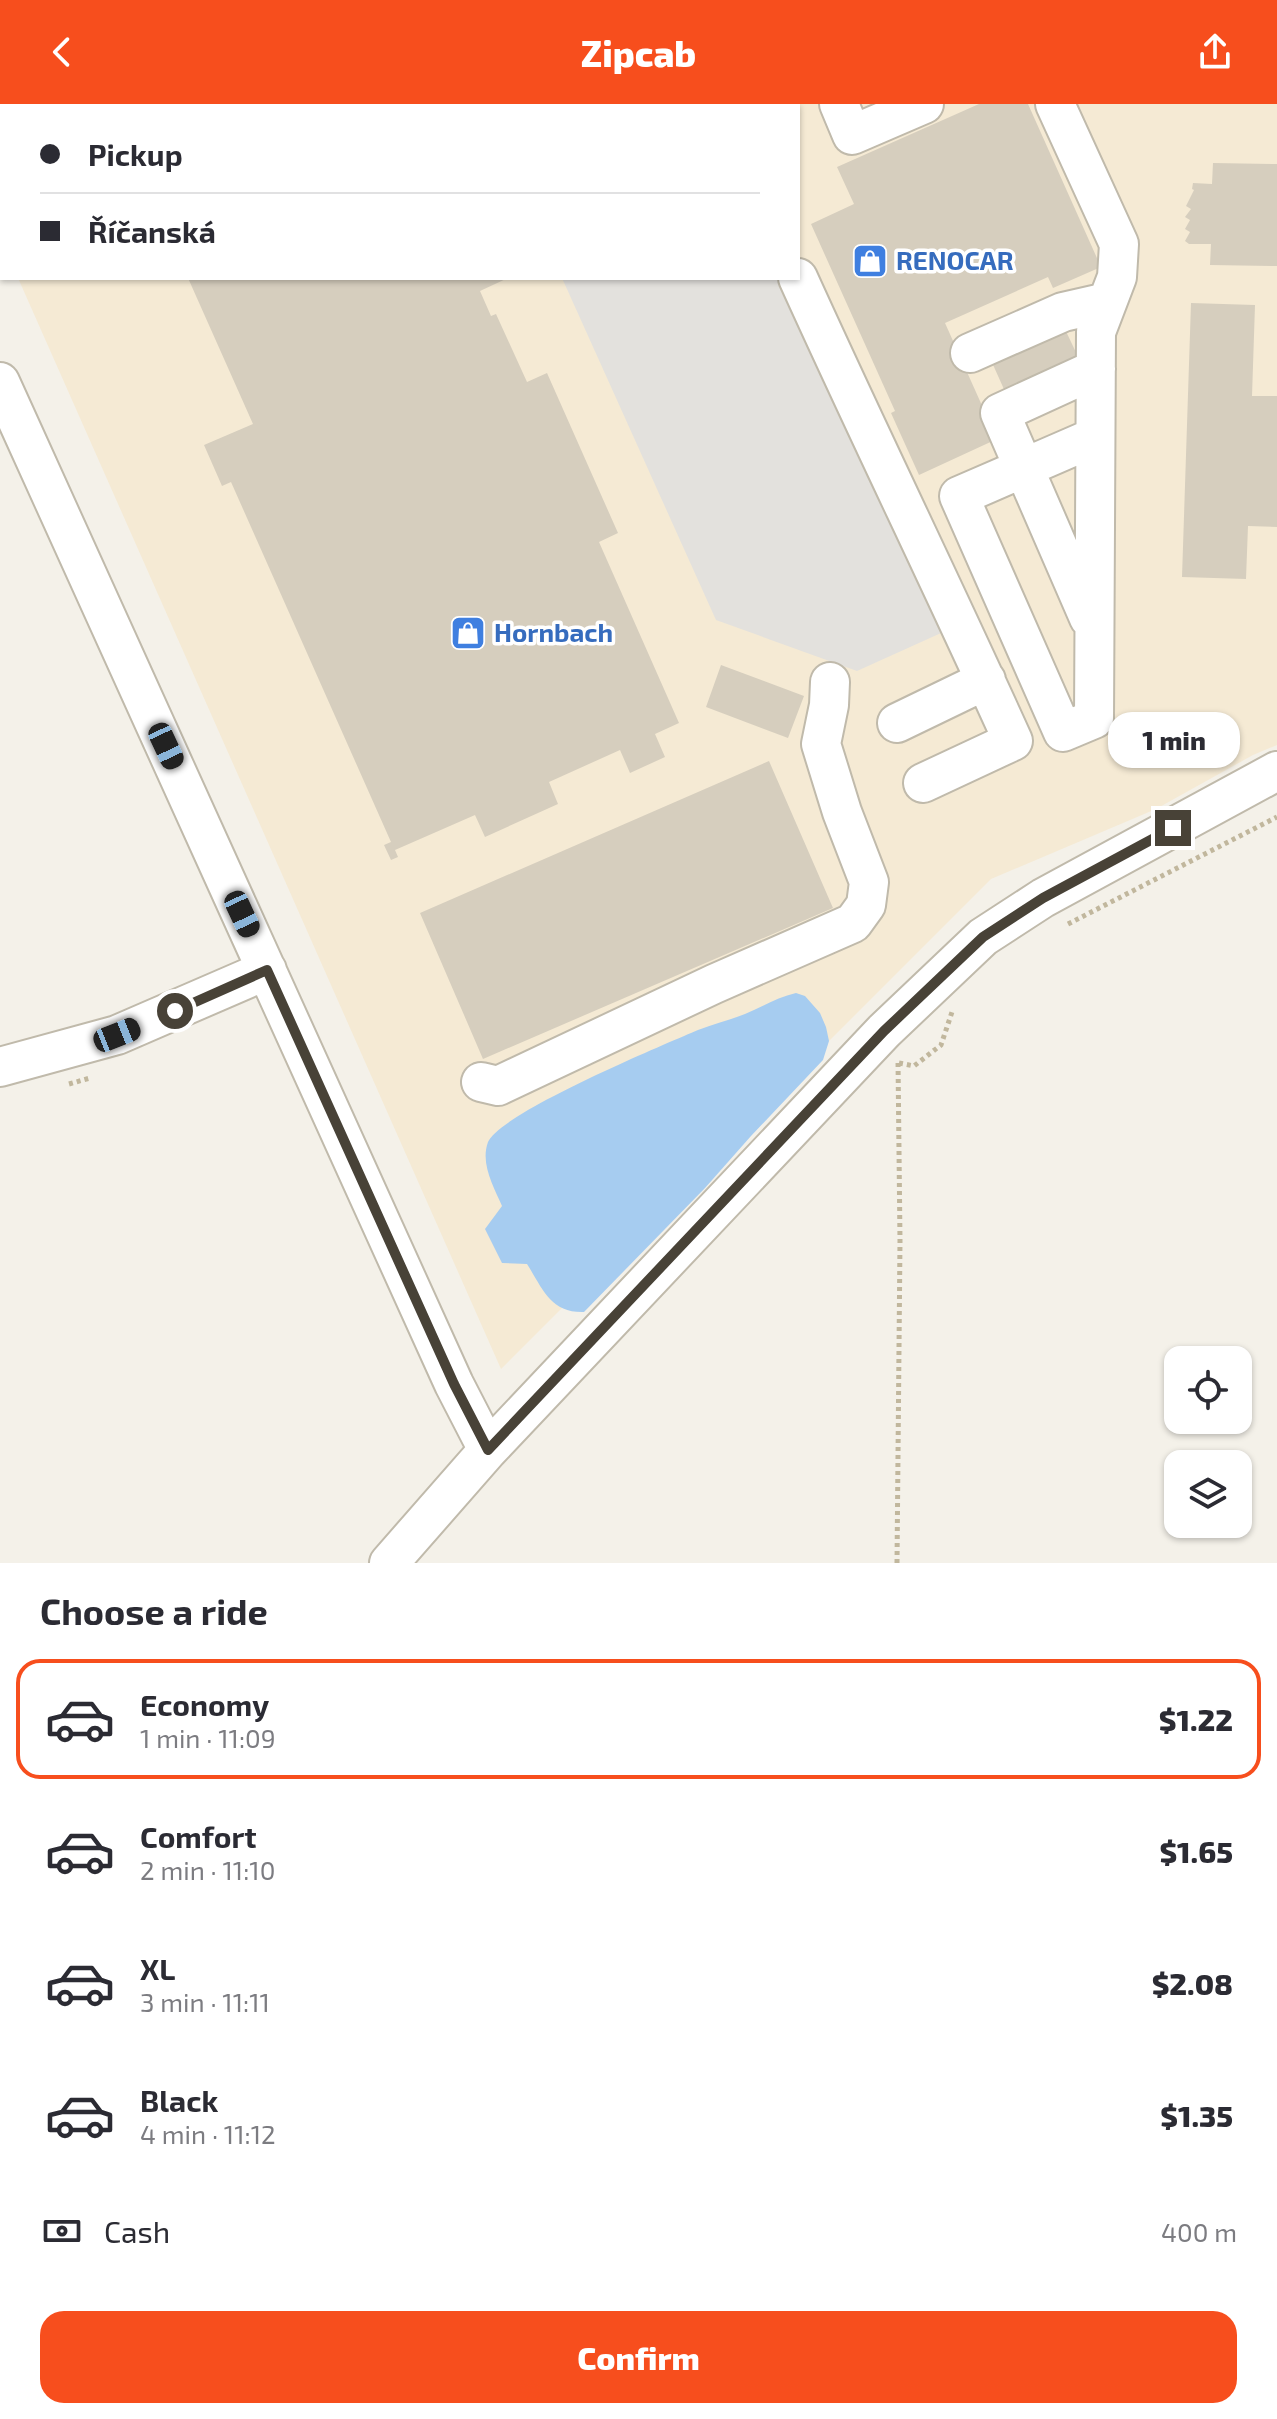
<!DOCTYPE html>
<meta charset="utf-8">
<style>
body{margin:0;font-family:"Exo 2",sans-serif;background:#f2f2f3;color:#2b2b33;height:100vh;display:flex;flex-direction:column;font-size:30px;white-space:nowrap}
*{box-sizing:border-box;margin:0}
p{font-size:26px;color:#7c7c81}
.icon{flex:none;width:44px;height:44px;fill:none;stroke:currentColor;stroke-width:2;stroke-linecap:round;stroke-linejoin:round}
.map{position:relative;height:1459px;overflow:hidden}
.side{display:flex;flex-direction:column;background:#fff;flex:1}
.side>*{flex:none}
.top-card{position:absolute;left:0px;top:0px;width:800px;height:176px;box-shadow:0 2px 6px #0004;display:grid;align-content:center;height:176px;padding:0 40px;background:#fff}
.tools{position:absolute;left:1164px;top:1242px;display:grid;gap:16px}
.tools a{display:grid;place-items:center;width:88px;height:88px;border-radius:16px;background:#fff;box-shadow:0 2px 6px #0004;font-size:40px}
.end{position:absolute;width:36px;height:36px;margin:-18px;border:10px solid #484237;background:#fff;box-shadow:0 0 0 4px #fff}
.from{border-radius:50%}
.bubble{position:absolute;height:56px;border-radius:24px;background:#fff;box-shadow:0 2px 6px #0004;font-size:26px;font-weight:800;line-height:56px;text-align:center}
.car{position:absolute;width:24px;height:48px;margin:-24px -12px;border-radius:10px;box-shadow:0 0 6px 2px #0007;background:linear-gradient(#222 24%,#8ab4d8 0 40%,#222 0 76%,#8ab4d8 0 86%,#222 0)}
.top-card b{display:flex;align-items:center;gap:28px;height:76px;font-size:30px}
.top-card b+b{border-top:2px solid #e1e1e2}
.top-card i{width:20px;height:20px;background:#2b2b33}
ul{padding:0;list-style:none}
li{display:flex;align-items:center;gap:24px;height:120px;margin:0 16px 12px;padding:0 24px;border:4px solid transparent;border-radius:24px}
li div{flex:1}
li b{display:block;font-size:30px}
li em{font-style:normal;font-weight:800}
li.on{border-color:#f74e1d}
li>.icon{width:72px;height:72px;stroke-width:1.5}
h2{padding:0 40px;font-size:36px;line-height:96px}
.pay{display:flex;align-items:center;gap:20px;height:88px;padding:0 40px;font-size:30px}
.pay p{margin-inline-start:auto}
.action{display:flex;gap:16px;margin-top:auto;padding:16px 40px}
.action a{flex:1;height:92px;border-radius:24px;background:#f74e1d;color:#fff;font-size:32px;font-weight:800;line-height:92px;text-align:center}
header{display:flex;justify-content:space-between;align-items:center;height:104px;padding:0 40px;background:#f74e1d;color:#fff;font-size:36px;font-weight:800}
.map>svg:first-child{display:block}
</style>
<header><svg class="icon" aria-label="back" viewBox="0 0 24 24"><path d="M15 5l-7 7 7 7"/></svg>Zipcab<svg class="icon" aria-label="share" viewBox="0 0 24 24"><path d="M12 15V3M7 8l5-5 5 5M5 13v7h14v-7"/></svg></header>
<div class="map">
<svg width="1277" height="1459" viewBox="0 0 1277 1459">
<rect width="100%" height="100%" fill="#f4f1e9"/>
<!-- commercial -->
<path fill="#f5ead4" d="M0,0H1277V641L1253,651L1156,705L991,775L501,1265L18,174H798V2H2V139L0,134Z"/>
<!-- parking -->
<path fill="#e3e1dd" d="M484,0H718L719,2H485Z
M562,174H798L961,520L857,567L716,516Z"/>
<!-- water -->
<path fill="#a6ccf0" d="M796,889L805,892L820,909L826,923L829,937L823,956L751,1032L705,1084L584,1208C550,1209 543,1185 527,1160L502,1159L485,1125L502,1102C494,1083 480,1060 488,1038C500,1009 663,941 698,926C714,920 730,916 745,910C762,903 778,893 796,889Z"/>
<!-- building -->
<path fill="#d6cebe" d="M979,0H1028L1101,163L1053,184L1048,173L945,219L997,335L919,371L891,309L895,307L811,120L854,100L837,63Z
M1213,59L1277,60V162L1210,161L1211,140H1189L1185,137L1190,128L1185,125L1190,116L1185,113L1191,105L1186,102L1194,86L1192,85L1193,79L1212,80Z
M188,174H508L480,187L491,212L496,210L527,278L547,269L618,429L599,438L679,619L655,630L665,653L630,669L620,646L549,678L558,700L485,733L475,711L395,746L398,753L391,756L384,741L391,738L231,378L222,382L204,341L253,320Z
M1191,199L1255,201L1252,292H1277V423L1248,422L1246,475L1182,473Z
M1063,221L1081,259L1007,292L990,254Z
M721,561L804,592L788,634L706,603Z
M769,657L833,804L483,955L420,809Z"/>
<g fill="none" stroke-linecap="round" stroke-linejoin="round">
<!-- minor casing -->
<g stroke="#c0baab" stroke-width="42">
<path id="minor" d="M718,0L719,2
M839,0L852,31L924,0
M1055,0L1119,140L1117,173L1096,228L1094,615L1063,628L959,392L1095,333
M798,174C868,329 943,482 1013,637L923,679
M970,249L1063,208L1107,198
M0,278L454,1280L488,1346
M1089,514L1000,309L1096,265
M897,619L986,576
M0,963L117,931L267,866
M481,978L498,982L714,880L853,819L866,801L869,778L842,708L821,640L829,601L830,578
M389,1459L488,1346L884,927L983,833L1043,794L1277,667"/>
</g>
<!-- path -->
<path stroke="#c1b79d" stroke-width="5" stroke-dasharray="4 4" stroke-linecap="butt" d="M1068,820L1277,713
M899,959L914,962L941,941L953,905
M69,980L90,974
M897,1459L900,1137L898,956"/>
<!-- minor -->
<use href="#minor" stroke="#fff" stroke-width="38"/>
</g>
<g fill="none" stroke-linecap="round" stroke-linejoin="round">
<!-- route -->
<path stroke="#484237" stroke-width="10" d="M175,907L267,866L454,1280L488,1346L884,927L983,833L1043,794L1173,724"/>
</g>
<!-- icons -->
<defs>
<g id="shop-square" transform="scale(1.8)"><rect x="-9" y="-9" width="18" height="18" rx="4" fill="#3f7fe0" stroke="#fff"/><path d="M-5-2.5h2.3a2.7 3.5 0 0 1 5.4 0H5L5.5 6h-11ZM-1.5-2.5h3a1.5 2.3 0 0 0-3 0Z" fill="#fff"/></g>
</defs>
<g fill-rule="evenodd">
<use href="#shop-square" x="870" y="157"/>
<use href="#shop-square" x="468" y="529"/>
</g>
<g text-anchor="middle" stroke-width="7" stroke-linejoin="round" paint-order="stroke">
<!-- shop labels -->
<g font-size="26" font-weight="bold" fill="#366cbe" stroke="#fff" text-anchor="start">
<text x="896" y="166">RENOCAR</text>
<text x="494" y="538">Hornbach</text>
</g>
</g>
</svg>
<div class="tools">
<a><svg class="icon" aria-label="locate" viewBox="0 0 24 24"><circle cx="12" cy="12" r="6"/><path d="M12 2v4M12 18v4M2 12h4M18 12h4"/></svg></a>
<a><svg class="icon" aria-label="layers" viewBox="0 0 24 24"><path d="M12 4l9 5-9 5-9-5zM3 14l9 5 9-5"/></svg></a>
</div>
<i class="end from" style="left:175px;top:907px"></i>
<i class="end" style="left:1173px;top:724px"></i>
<div class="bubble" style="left:1108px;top:608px;width:132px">1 min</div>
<i class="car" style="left:166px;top:642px;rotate:155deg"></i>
<i class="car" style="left:242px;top:810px;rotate:155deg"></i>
<i class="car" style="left:117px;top:931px;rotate:68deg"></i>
<div class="top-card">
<b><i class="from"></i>Pickup</b>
<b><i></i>Říčanská</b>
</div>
</div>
<section class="side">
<h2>Choose a ride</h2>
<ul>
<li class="on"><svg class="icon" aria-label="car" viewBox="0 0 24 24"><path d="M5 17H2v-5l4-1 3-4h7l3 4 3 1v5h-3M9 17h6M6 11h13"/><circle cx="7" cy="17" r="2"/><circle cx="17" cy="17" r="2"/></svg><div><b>Economy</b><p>1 min · 11:09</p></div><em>$1.22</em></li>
<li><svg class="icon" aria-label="car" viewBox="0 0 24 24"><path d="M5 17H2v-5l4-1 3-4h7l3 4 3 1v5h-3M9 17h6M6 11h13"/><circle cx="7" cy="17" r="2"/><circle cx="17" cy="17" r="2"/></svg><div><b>Comfort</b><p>2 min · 11:10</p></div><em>$1.65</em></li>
<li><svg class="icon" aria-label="car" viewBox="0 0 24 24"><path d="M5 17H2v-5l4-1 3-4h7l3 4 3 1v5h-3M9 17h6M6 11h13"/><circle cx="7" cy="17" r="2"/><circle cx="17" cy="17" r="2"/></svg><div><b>XL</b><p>3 min · 11:11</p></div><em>$2.08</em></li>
<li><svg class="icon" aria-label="car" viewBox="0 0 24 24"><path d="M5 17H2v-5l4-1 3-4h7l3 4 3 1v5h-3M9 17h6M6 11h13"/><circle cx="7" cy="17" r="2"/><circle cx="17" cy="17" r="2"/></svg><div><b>Black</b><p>4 min · 11:12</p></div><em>$1.35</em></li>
</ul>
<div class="pay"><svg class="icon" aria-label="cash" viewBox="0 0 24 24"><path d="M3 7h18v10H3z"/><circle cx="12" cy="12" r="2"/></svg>Cash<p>400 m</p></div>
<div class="action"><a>Confirm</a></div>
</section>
